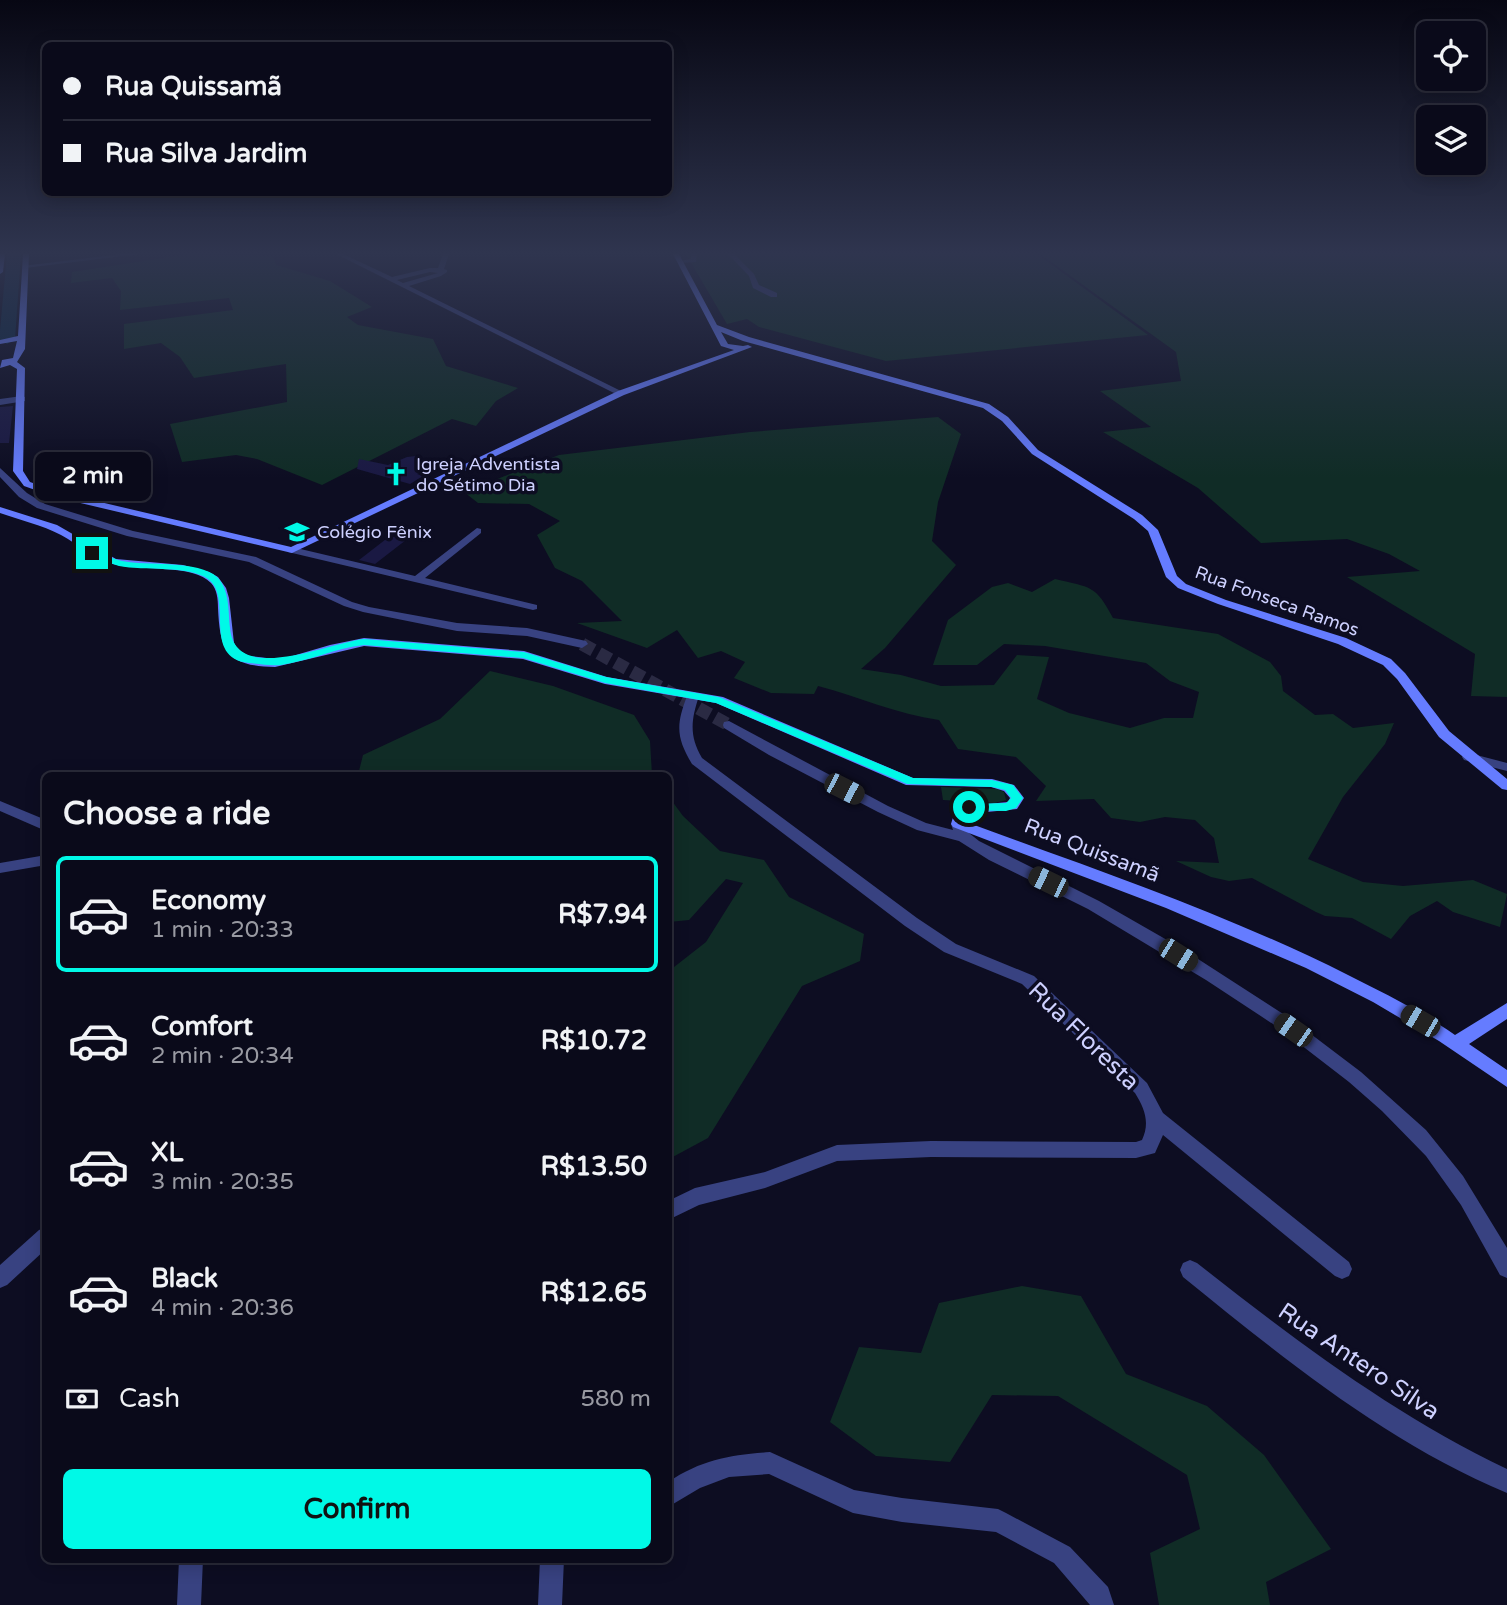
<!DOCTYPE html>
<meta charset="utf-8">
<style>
body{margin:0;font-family:"Varela Round",sans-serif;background:#181827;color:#f1f3f6;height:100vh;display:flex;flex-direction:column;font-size:26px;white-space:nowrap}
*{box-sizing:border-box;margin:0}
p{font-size:23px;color:#999aa2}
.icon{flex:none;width:38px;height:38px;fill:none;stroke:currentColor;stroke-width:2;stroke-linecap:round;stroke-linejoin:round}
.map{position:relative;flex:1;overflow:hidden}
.details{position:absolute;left:42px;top:772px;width:630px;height:791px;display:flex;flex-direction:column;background:#0a0a1a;border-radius:10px;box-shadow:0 4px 18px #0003,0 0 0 2px #2a2b39}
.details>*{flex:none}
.hud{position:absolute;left:42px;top:42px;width:630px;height:154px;border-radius:10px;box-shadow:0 4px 18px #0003,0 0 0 2px #2a2b39;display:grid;align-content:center;height:154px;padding:0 21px;background:#0a0a1a}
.controls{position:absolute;left:1416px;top:21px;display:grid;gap:14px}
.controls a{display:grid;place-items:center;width:70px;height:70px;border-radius:10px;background:#0a0a1a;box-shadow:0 4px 18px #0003,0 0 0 2px #2a2b39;font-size:35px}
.end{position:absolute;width:32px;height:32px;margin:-16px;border:9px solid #00f9e7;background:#111;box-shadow:0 0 0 4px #111}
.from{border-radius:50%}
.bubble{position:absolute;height:49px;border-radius:10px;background:#0a0a1a;box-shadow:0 4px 18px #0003,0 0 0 2px #2a2b39;font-size:23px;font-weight:800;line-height:49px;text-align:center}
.car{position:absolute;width:21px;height:42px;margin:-21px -10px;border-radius:9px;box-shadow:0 0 5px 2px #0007;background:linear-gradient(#222 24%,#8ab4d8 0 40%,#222 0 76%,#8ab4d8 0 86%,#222 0)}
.hud b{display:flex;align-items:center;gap:24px;height:66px;font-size:26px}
.hud b+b{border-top:2px solid #2a2b39}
.hud i{width:18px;height:18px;background:#f1f3f6}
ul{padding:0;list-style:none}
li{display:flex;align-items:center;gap:21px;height:116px;margin:0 14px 10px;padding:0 7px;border:4px solid transparent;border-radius:10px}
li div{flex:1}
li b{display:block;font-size:26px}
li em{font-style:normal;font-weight:800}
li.active{border-color:#00f9e7}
li>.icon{width:63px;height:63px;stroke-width:1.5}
h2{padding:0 21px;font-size:32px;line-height:84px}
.pay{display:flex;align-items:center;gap:18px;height:77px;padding:0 21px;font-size:26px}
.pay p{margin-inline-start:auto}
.button{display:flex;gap:14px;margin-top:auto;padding:14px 21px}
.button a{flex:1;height:80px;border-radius:10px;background:#00f9e7;color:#111;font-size:28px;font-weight:800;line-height:80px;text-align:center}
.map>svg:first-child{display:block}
</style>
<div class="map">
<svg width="1507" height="1605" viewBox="0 0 1507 1605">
<rect width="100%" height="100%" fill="#0d0d22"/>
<!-- green -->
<path fill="#102c26" d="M189,254L273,256L276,265L330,281L372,307L347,317L358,325L433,339L446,366L518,388L496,401L476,426L452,419L322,485L257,459L236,455L182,462L170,424L287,402L286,364L194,378L180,357L161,343L124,349V324L233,310L229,298L120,310L121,291L112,278L71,283L72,272Z
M686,254H1037L1148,335L886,361L759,327L747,319L727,324Z
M1040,254H1507V697L1471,696L1475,654L1347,577L1420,571L1389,554L1347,539L1261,543L1198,488L1103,432L1151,427L1100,391L1181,381L1176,352Z
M938,417L961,434L938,502L932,541L956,565L885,648L861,669L901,675L941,686L994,685L1017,655L1049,657L1037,699L1069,713L1130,728L1164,718H1193L1199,692L1170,681L1146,663L1045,646L1004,644L977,665H933L948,620L992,587L1008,583L1032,592L1055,579C1091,588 1095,584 1113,618L1218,634L1270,662L1281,676L1283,691L1315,715L1333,714L1353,728L1394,723L1385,744L1343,797L1308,859L1363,882L1403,886L1473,880L1507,894L1500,927L1453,912L1437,901L1410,916L1391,939L1352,918L1325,916L1316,912L1252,878L1229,881L1211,877L1176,861L1219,863L1214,838L1195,820L1165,817L1140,822L1111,818L1094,799L1036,801L1046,786L1016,757L958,749L939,720C897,714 859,697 818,686L814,694L771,693L734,678L745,662L721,651L698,658L677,630L647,648L577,623L622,621L582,581L555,568L537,535L560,521L529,504L478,503L464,492L559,455L750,432Z
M490,671L553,686L634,715L650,741L652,775H358L363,755L440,719Z
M941,787L997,789L1004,792L1006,800L995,803L943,800Z
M669,797L683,816L720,851L764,860L789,897L864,934L860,961L802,986L708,1138L669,1159V971L706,942L743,883L726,879L689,920L669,922Z
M1022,1286L1081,1296L1126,1374L1207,1406L1264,1455L1331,1549L1266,1582L1270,1605H1159L1150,1553L1200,1529L1187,1475L1058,1396L992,1395L950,1462L876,1456L830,1422L859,1347L921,1353L939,1303Z"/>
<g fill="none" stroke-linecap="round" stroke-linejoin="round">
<!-- river -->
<path fill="#0b2943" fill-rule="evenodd" d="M7,254H21L15,339L7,344L0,340V330Z"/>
</g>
<!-- building -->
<path fill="#1a1943" d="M13,406L9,443H0V407Z
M416,456L437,465L417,474L423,476L410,484L357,469L359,459L388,465L407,457Z
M390,536L406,540L375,564L359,560Z"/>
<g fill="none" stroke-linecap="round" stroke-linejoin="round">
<!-- street-tunnel -->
<path stroke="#2a2a43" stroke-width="13" stroke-dasharray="13 6" stroke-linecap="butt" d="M582,644L729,725"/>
<!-- street -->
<path fill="#384281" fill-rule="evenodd" d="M122,254H140L25,268L22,266Z
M336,254H343L392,277L430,268H438L443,254H449L444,269L447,270V272L441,276L409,286L625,393L618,395ZM430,272L438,273L403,283L397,280Z
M691,254H697L696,262L679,263V261L691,259Z
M728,254H734L754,274L759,285L777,293V297H771L753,288L749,276Z
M22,396L25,397V401L0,405V399Z
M0,468L27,493L45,504L133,531L256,557L352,602L369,607L457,623L527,628L586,641L588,644L582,648L527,636L457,631L363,612L344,606L249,562L127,536L37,508L19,497L0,477Z
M477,528L481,529V533L425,578L537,605V609L533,610L288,552L287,550L292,547L415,576Z
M693,692L699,696C691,720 689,736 702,758L917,918L956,944L1034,976L1147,1083L1163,1113L1349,1262L1352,1269L1349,1276L1342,1279L1335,1276L1163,1135L1155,1153L1136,1158L931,1157L837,1161L765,1188L699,1205L668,1220V1201L695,1188L765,1172L837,1145L931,1141L1136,1142L1142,1140C1150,1123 1145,1109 1135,1093L1022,984L944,952L905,926L692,764C676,737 676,725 687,696Z
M729,721L888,806L926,823L953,830L951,824L953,821H963L969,833L979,841L1099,901L1181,948L1291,1019L1361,1072L1426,1130L1463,1176L1507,1248V1278L1500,1275L1461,1205L1426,1156L1382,1111L1349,1082L1279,1028L1206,980L1088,909L989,860L959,841L917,830L878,812L769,755L724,728L723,725L724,722Z
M1469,753L1507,763V771L1464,760L1462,757L1464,754Z
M0,801L46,820V831L0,811Z
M46,855V865L0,873V863Z
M46,1227V1249L7,1285L0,1288V1265L39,1230Z
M1190,1260L1197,1263C1295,1340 1394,1415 1507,1469V1493C1387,1443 1283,1358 1183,1277L1180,1270L1183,1263Z
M770,1452L854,1490L902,1498L998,1509L1006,1513L1070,1547L1108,1587L1114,1605H1090L1054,1563L996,1532L902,1522L853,1513L769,1474L729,1477L700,1488L668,1507V1482C703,1459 730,1455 770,1452Z
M179,1559H203L201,1605H177Z
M540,1559H564L562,1605H538Z"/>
<!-- secondary -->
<path fill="#657cff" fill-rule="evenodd" d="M0,254H5L3,272L0,274Z
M23,254H29L25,349L17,362L25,368L23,471L30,482L62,493L291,547L618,391L734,350L721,346L673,254H679L717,325L749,337L989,404L1008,417L1038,450L1142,515L1158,530L1177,576L1186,584L1226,600L1346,638L1391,659L1405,673L1449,731L1507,779V790L1502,789L1439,737L1397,679L1383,665L1338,644L1218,604L1178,588L1166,577L1148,531L1134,519L1032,454L1002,421L983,408L743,341L721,332L728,344L743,346L748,345L752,347L624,395L292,553L55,497L24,486L13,471L17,369L10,365L0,368L2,360L13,358L17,341L0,344V340L18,336Z
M0,507L57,525L116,559L183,565L209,572L218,577L226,588L229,598L234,643L238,650L249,656L275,659L289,657L330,645L364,638L524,651L607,677L723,697L913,778L992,779L1014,785L1024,798L1017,809L967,814L966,822C1094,869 1225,913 1348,975C1384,993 1422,1012 1455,1035L1507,1003V1019L1469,1044L1507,1070V1087L1439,1041L1373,1002L1306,968L1166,908L953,827L951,824L956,807L1008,802L1010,798L1004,791L991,787L906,785L716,703L605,684L523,659L364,646L275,667C227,666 220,652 218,608C218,599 217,589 211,583C193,564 142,571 117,565C95,561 80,545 61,535C42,525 20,520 0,513Z"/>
</g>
<!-- sky -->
<linearGradient id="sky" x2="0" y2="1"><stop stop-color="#070713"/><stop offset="0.53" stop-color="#2f354f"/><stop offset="1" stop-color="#2f354f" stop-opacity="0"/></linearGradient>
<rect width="1507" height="478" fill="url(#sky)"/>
<!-- route -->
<path fill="#00f9e7" d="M92,550C102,553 112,559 122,561C146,566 199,560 217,577C230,590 228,611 230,628C235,686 328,643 364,639L524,652L606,677L719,697L913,778L992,780L1013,785L1023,798L1016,808L1006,811L965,810L964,807L969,804L1006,803L1011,798L1005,790L992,787L907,784L716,703L605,683L523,658L364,645C336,648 309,661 281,665C271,666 259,664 249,663C201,658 234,598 208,579C188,565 144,571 119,566C109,563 99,558 89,555Z"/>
<!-- icons -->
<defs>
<g id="church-bare" transform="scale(1.89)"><path d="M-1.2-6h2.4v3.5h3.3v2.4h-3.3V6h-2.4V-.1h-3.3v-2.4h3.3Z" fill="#00f9e7" stroke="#0d0d22" stroke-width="2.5" paint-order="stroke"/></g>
<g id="school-bare" transform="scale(1.89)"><path d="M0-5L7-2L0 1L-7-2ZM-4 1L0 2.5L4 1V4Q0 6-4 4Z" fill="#00f9e7" stroke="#0d0d22" stroke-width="2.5" paint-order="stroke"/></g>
</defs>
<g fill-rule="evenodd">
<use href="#church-bare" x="396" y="474"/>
<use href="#school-bare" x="297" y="532"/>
</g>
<g text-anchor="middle" stroke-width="7" stroke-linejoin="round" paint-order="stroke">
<!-- far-poi labels -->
<g font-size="18" fill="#ced1ff" stroke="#0d0d22" text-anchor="start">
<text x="416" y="470">Igreja Adventista<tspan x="416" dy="21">do Sétimo Dia</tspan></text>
<text x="317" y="538">Colégio Fênix</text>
</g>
<!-- far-street labels -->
<g font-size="18" fill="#ced1ff" stroke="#0d0d22">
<text transform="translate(1277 601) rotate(20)" y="6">Rua Fonseca Ramos</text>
</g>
<!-- street labels -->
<g font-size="21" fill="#ced1ff" stroke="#0d0d22">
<text transform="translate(1092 850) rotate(21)" y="7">Rua Quissamã</text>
</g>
<!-- near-street labels -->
<g font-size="24" fill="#ced1ff" stroke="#0d0d22">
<text transform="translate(1084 1036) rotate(44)" y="8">Rua Floresta</text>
<text transform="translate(1359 1361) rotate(34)" y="8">Rua Antero Silva</text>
</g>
</g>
</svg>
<div class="controls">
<a><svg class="icon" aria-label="locate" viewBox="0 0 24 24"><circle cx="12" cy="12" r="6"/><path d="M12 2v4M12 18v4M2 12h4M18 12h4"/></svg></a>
<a><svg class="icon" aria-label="layers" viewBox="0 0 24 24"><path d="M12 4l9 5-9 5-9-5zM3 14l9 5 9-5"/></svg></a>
</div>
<i class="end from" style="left:969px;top:807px"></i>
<i class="end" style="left:92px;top:553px"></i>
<div class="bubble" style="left:35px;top:452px;width:116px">2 min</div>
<i class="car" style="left:844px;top:789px;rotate:117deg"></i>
<i class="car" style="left:1048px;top:882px;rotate:296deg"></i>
<i class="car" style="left:1178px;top:955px;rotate:122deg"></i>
<i class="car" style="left:1420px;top:1021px;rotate:300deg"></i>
<i class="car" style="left:1293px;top:1030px;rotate:305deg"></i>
<div class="hud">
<b><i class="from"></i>Rua Quissamã</b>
<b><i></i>Rua Silva Jardim</b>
</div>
<section class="details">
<h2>Choose a ride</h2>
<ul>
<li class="active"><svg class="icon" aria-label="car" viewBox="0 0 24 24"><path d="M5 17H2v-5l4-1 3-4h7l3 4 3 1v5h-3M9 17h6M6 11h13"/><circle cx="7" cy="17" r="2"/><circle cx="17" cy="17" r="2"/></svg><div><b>Economy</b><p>1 min · 20:33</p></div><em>R$7.94</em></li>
<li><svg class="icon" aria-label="car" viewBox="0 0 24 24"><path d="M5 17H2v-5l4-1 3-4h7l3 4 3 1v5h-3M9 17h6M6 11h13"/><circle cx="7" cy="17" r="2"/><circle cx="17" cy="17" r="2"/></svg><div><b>Comfort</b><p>2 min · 20:34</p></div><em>R$10.72</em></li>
<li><svg class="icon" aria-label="car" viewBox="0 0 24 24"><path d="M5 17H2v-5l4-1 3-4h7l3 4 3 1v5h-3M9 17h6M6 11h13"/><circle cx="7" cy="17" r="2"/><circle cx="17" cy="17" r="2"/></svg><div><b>XL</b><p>3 min · 20:35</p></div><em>R$13.50</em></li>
<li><svg class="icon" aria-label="car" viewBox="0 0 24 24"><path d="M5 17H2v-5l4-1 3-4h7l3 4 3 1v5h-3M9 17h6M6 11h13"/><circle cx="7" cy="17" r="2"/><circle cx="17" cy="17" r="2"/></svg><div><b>Black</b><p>4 min · 20:36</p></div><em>R$12.65</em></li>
</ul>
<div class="pay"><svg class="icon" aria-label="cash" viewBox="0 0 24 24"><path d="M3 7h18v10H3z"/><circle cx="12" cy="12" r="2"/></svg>Cash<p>580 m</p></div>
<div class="button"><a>Confirm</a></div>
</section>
</div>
